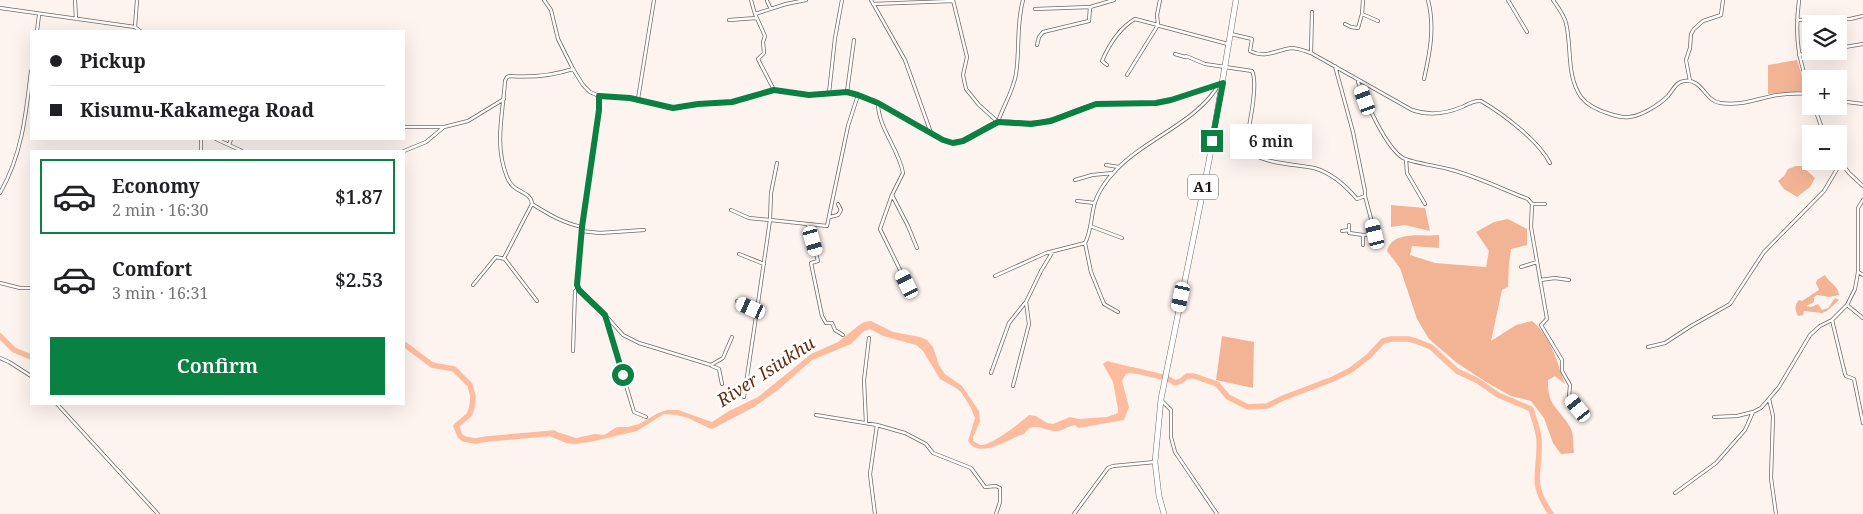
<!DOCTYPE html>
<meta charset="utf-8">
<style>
body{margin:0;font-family:"Noto Serif",serif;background:#f6f6f6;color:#202124;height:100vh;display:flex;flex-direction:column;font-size:19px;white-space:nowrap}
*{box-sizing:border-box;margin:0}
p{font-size:16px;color:#757577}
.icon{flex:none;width:28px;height:28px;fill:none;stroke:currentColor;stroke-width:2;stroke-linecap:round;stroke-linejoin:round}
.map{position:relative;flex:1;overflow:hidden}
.sheet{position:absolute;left:30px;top:150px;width:375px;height:255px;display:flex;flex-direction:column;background:#fff;border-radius:0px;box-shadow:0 5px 20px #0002}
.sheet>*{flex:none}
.guide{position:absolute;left:30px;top:30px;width:375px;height:110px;border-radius:0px;box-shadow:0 5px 20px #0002;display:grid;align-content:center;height:110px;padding:0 20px;background:#fff}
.tools{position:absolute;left:1802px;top:15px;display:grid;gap:10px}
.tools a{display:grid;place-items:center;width:45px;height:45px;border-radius:0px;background:#fff;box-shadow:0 5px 20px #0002;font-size:25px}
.end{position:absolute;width:22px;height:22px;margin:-11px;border:6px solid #0b8043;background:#fff;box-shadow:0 0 0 2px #fff}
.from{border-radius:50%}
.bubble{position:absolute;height:35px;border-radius:0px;background:#fff;box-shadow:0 5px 20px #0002;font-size:16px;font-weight:600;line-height:35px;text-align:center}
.car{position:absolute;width:15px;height:30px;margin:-15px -8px;border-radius:6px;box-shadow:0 0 4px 1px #0007;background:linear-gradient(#fff 24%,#345 0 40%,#fff 0 76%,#345 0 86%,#fff 0)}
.guide b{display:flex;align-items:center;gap:18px;height:48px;font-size:19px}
.guide b+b{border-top:1px solid #e0e0e0}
.guide i{width:12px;height:12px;background:#202124}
ul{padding:9px 0 0;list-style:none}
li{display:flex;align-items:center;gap:15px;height:75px;margin:0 10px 8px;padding:0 10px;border:2px solid transparent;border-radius:0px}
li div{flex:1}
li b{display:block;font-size:19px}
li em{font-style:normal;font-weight:600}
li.current{border-color:#0b8043}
li>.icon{width:45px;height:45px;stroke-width:1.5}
.cta{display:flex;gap:10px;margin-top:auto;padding:10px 20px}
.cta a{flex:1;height:58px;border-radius:0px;background:#0b8043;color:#fff;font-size:20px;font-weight:600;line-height:58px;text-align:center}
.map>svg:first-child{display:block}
</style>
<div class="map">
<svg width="1863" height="514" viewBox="0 0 1863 514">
<rect width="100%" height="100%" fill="#fdf4f0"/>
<!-- forest -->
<path fill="#f3b395" d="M1797,60L1807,91L1768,94V65Z
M1796,166H1802L1815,178L1810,187L1797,197L1784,189L1778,181L1784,176L1788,169Z
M1391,205L1425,208L1430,231L1405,225L1391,227Z
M1508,219L1527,229V245L1511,249L1509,263L1508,287L1502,290L1491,341L1516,325L1532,321C1551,336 1557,362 1565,384L1555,376L1548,380C1547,408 1561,409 1571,429C1574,436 1573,446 1574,453L1561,454L1553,443L1544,418L1531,401L1511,396L1486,382L1457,363L1429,339L1417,319L1400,268L1387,251C1393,230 1422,237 1439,235V248L1412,246L1410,255L1435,263L1486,267L1489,251L1476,232L1494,222Z
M1825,275C1829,283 1838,285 1839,295L1829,297L1817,295L1814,297V302L1806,306L1811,307L1818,304L1822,310L1828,308L1835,298L1839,300L1827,311L1822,313L1804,311L1803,315L1798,316C1795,309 1794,306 1799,300L1802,301L1819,290L1816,283L1817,280Z
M1222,336L1254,342L1253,388L1216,380Z"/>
<!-- water -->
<path fill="#fdbc9e" d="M871,321L893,332L920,337L927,340L933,347L939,365L945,374L962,386L979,411L980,422L973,437V441C975,442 978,444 980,445C990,447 1021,422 1029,415L1036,416L1047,423L1053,424L1070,417L1079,419L1107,417L1118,413V409L1113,382L1103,364L1107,361L1139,369L1138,374L1130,373L1126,374L1122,381L1129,407L1124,420L1078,428L1075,425C1068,426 1061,432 1054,431C1043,430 1032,421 1024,434C1008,439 979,460 968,441L975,418L970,406L961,392L956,388L940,379L923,351L916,345L883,336L870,329L864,331L851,344L812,360L778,390L754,407L714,428L711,429L688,418L677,415L664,414L637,431L590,442L574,444L566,443L547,435V431H554L576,438L595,434L604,435L617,427H628L639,424L658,413L667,410H678L712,422L729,411L758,397L811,354L838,342L858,326L864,322Z"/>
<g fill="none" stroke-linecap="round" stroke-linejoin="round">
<!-- river -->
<path stroke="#fdbc9e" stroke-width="5.5" d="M0,336L14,350L31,357
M404,344L432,365L454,369L470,385L473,396L472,407L469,415L456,426L460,436L464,439L475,441L487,439L554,433
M1133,370L1167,378L1175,383L1181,381L1187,376H1194L1217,384L1228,397L1248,407L1267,406L1283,398L1333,379L1351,370L1369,356L1383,341L1391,339H1408L1416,341L1431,347L1457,371L1478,381L1498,395L1531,409C1534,419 1538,429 1539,439C1541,475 1528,480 1551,514"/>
<!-- street casing -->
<g stroke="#726864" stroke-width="4">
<path id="street" d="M75,0L76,19
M544,0L551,10L558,39L573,69L583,85L590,92L599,96L630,98L673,108L698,104L732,102L774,90L809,95L847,92L858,95L878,103L943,140C971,150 978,125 999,122C1013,120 1027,125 1041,122C1060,119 1077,108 1096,104L1156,103L1171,100L1222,83
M751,0L755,14
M871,0L905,60L931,133
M953,0L967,57L963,75L966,89L979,105L998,122C1003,106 1013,92 1016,74C1020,49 1016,25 1023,0
M1160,0L1157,15L1158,25L1160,26L1228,44
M1363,0L1362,14L1378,21
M1508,0L1527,32
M1553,0C1558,7 1564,15 1566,23C1572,48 1566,75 1581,97C1588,106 1600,111 1610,114C1616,116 1622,118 1629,117C1641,116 1659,105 1668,96C1673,90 1676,82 1684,81C1702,78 1705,101 1720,103C1739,106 1754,100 1772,96C1785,93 1798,94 1810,93
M1799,0C1794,41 1799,58 1811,97
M767,1L771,9
M873,4L953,1
M0,8L135,27L140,31
M1035,9L1090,7
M729,20L756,18
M1797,20L1850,19L1863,16
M1345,24L1351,27L1358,28L1362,14
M135,27L137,0
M37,31L39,15
M1231,34L1252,39L1250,51C1265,59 1277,50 1291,48C1298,48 1305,51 1311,53L1412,110C1429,116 1445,114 1462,107C1469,104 1473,100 1481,101C1503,114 1538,140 1550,163
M1037,45L1039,37L1043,32L1089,21L1090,7L1114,0
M1839,48L1863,44
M1311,53L1312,12
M1175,54L1185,57L1186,56L1205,64L1252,71C1259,84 1248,131 1245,148C1259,164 1294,164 1314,168C1332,173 1346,186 1357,199L1365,196V191L1353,132L1335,66
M1799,55L1820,51
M1107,65L1102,61C1109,45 1119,28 1135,19L1158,25L1127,75
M1424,79C1430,52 1435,27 1428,0
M1690,81L1686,60L1690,48L1691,34L1694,29L1703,21L1721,15L1723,0
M1358,82C1365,100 1386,148 1403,158C1413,163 1439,166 1452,170C1478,177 1502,189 1528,199L1532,204H1545
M774,90L758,59L764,53L763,42L765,36L755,14L786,4L806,0
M847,92L854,40
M829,93L835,38L842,0
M599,96V109L582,227L577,285L579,289L605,315L634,412L646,417
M638,99L654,0
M1839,101L1863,104
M878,103C878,128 899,149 903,173L892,195L880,229L907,284
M1814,106L1824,134
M404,127H443
M216,139L242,151
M229,145L231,139
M201,151V139
M404,151L426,142L444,127L468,121L504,99
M1406,159L1407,173L1425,204
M1839,160L1849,173L1863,186
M777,163L771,193L770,220L827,226L848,126L858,95
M1106,165L1119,167
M1075,180L1092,175L1113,173
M0,193C22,155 26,114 31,71
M892,195L908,226L917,248
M1077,201L1095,203
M532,204C548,214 563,223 582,227
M1532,204L1531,227L1547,319L1541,325L1562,360V371L1570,385L1569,397L1578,408
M731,210L749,218L770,220L757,310L737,301
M830,217L838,215L841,210L838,204
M808,225L818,261L811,263L822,316L826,323H832L835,330L843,335
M1349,225V233L1363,235L1375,234L1365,196
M1090,226L1122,238
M581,231L600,233L644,230
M1342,231L1349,230
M1363,235V245
M1085,243L1091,272L1104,304L1118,312
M739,254L764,264
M1521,267L1537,262
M1858,272L1863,275
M995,276L1046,253L1085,243C1091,232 1091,218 1094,206C1097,193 1107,179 1116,170C1145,139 1199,121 1219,84
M1540,280L1555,278L1569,280
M0,283L20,288H31
M473,285L496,257L505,259
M537,301L504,258L532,204C531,190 513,194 507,177C494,145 503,114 505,81L507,77L510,76C533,78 551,76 573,69
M1847,305L1863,318
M606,316L623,335L639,343L711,365L723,358L732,337
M1832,320L1845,374L1846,376L1854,379L1863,423
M1648,347L1665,343L1691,326L1730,304L1764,252L1824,191L1840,164
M573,351L575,291L579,288
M0,358L9,362L31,376
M712,366L719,369L722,384
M991,373L1009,323L1025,303
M1013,386L1029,324L1026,302L1041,271L1053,251
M744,397L757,310
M1769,399L1773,416L1771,478L1776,514
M1161,400L1171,410V437L1175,452L1217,514
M57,404L158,514
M816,415L877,425L905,433L926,444L933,453L971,468L985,487L996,486L1000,488V502L996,514
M1714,417L1737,416L1753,412L1761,408L1779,387L1810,335L1820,326L1832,320L1847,305L1855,289L1858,272V208L1863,200
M866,423L864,380L869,338
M1675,493L1716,463L1745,430L1753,412
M875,514L870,474L877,425
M1074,514L1108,468L1113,466L1155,462"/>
</g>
<!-- highway casing -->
<g stroke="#726864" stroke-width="6">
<path id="highway" d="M1164,514L1159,496L1155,462L1161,399L1209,161L1236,0"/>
</g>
<!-- street -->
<use href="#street" stroke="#fff" stroke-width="2.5"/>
<!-- highway -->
<use href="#highway" stroke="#fff" stroke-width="5"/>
</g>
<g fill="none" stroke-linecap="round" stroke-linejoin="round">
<!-- route -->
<path stroke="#0b8043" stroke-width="6" d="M623,375L605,315L579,290L577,285L582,227L599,110V96L630,98L673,108L698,104L732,102L774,90L809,95L847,92L858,95L878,103L943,140L953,143L963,141L998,122L1031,124L1051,121L1096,104L1156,103L1171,100L1223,83L1212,141"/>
</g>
<g text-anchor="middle" stroke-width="5" stroke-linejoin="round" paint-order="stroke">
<!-- shield labels -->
<rect fill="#fff" stroke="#5f5c5a" stroke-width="1" x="1188" y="174.5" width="30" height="25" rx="4"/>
<g font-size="15" font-weight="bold" fill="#1a1614">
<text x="1203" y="192">A1</text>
</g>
<!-- water labels -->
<g font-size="18" font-style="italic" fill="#682f10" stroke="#fff">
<text transform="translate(766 372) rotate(-33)" y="6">River Isiukhu</text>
</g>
</g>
</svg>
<div class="tools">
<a><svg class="icon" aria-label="layers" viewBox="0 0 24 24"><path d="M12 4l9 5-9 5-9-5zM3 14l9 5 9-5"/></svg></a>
<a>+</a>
<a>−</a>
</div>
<i class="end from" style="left:623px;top:375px"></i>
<i class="end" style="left:1212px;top:141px"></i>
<div class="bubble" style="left:1230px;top:124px;width:82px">6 min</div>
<i class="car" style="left:1365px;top:100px;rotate:340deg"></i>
<i class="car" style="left:1375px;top:234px;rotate:346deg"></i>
<i class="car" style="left:813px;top:241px;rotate:164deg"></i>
<i class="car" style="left:907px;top:284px;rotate:333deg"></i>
<i class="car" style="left:1181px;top:297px;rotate:192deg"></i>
<i class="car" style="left:751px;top:308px;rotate:294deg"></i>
<i class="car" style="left:1578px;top:408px;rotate:321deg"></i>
<div class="guide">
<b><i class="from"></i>Pickup</b>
<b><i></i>Kisumu-Kakamega Road</b>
</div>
<section class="sheet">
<ul>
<li class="current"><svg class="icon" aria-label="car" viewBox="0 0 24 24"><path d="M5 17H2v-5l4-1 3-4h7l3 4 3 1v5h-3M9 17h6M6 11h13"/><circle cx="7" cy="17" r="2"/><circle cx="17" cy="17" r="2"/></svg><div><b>Economy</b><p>2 min · 16:30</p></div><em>$1.87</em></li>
<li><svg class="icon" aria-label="car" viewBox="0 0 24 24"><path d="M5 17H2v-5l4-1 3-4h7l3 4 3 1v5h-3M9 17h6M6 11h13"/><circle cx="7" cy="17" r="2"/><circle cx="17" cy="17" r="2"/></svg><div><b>Comfort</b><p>3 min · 16:31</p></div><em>$2.53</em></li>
</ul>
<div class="cta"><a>Confirm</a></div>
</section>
</div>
